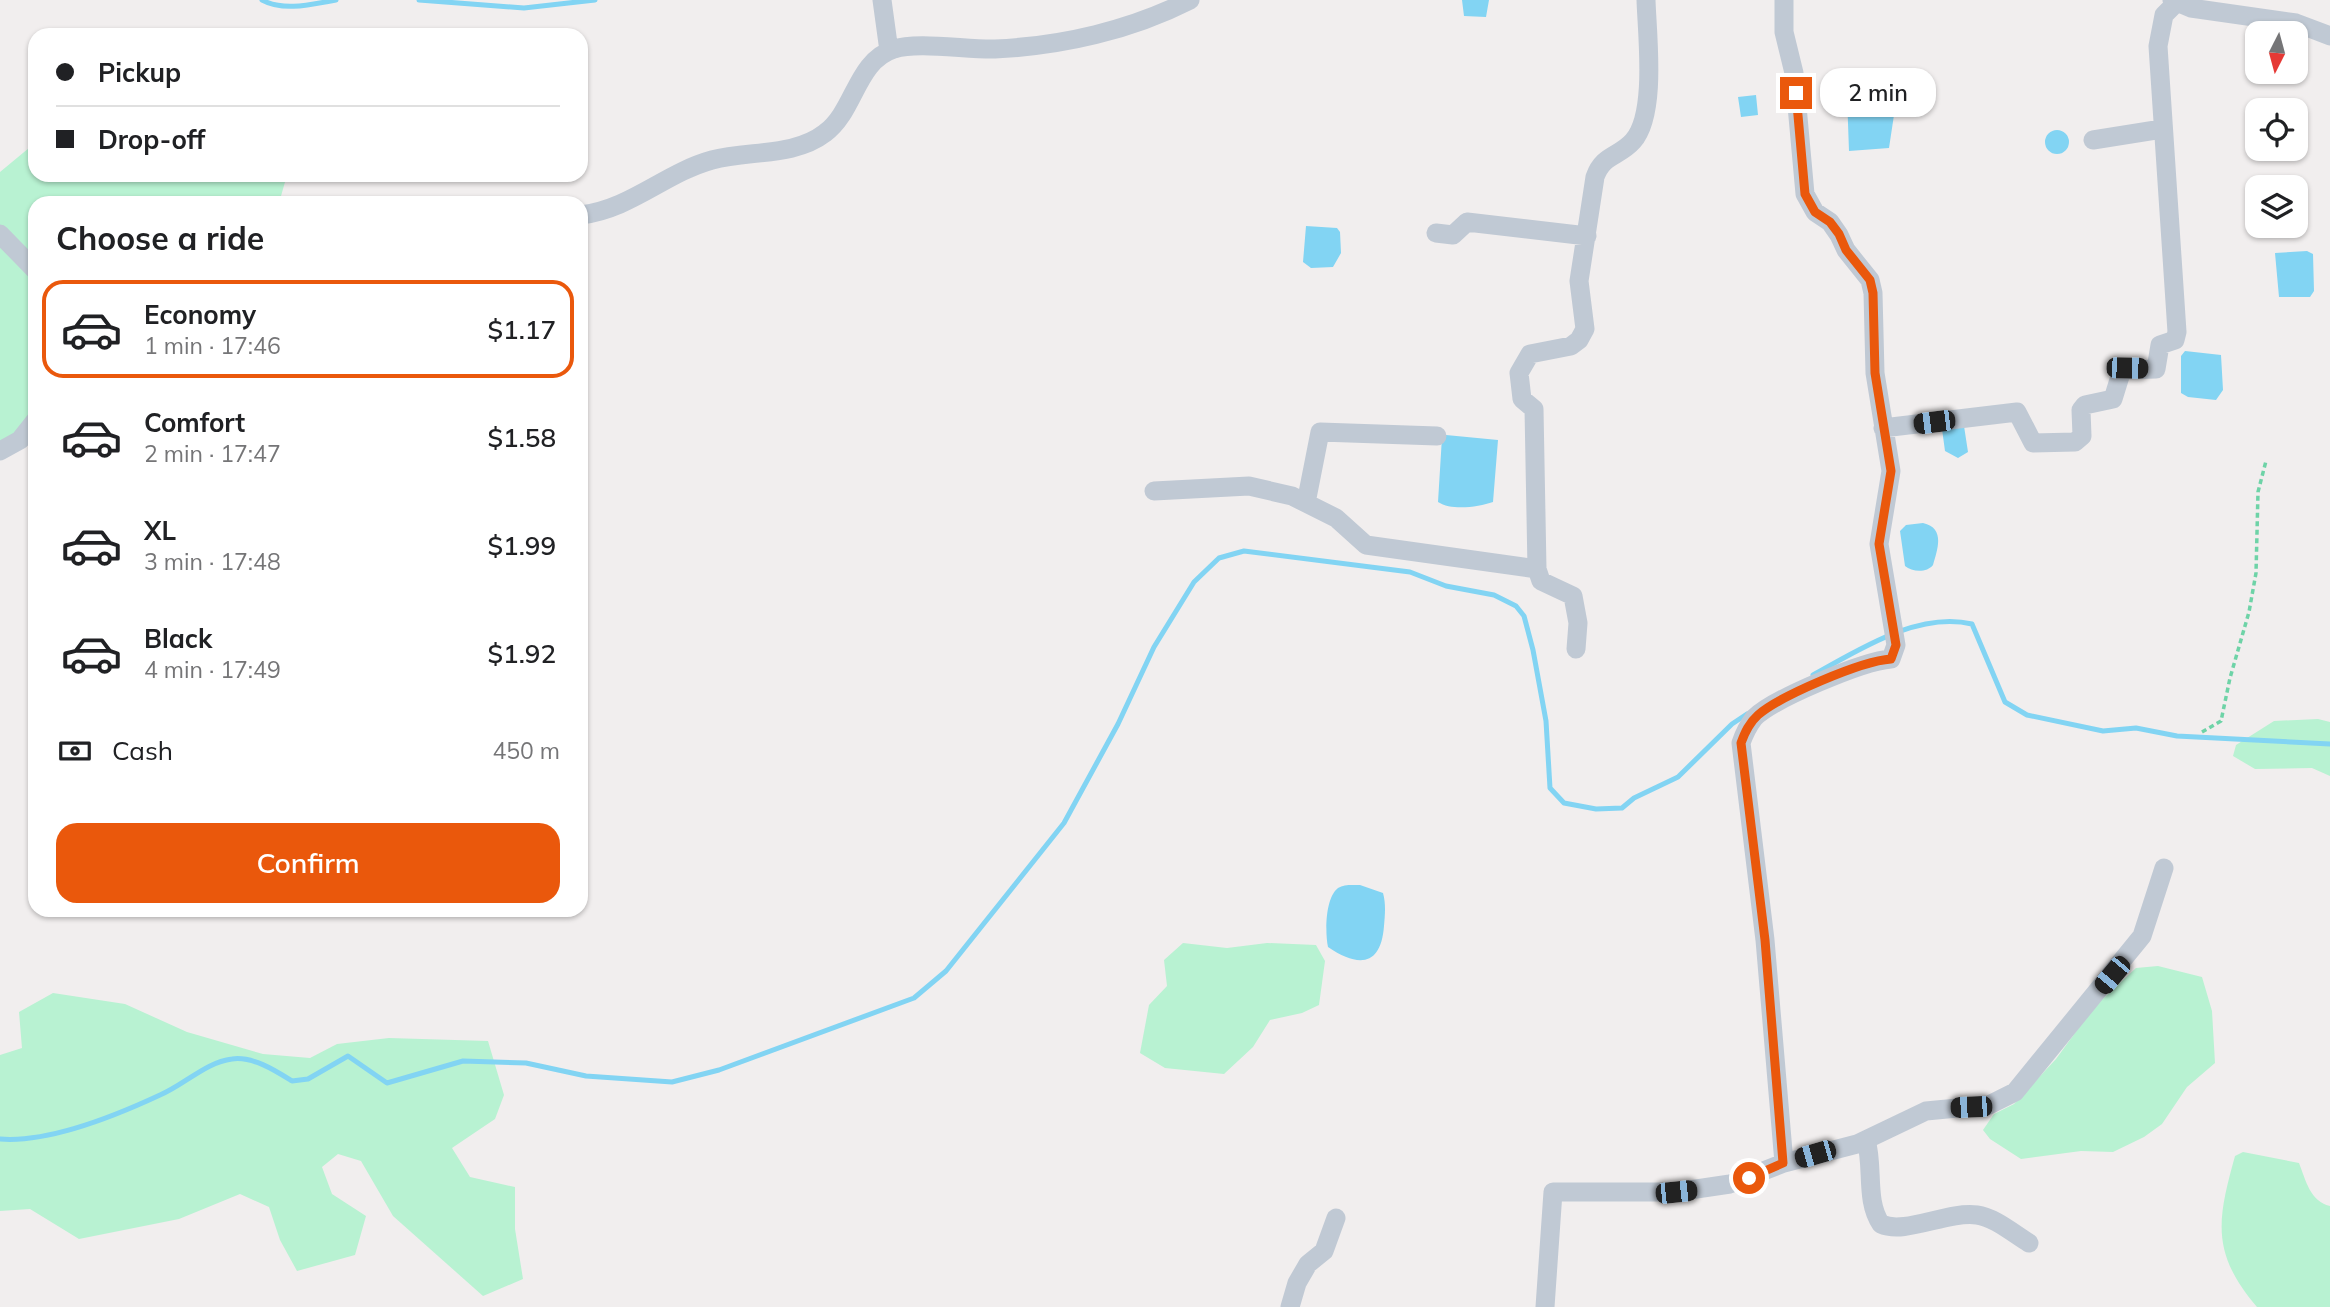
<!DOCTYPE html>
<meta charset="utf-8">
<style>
body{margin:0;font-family:Mulish,sans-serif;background:#f6f6f6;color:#202124;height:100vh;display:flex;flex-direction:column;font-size:26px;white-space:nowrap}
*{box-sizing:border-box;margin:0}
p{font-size:23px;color:#757577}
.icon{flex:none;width:38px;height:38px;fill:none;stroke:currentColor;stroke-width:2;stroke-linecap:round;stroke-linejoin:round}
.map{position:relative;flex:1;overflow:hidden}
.drawer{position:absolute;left:28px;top:196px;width:560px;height:721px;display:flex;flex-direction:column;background:#fff;border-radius:21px;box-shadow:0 2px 5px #0004}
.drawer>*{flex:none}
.top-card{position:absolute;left:28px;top:28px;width:560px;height:154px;border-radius:21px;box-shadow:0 2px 5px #0004;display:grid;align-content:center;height:154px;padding:0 28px;background:#fff}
.needle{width:46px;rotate:186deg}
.controls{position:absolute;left:2245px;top:21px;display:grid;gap:14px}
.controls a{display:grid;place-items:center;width:63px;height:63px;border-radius:14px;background:#fff;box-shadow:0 2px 5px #0004;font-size:35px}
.end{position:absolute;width:32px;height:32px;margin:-16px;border:9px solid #ea580c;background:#fff;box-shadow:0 0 0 4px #fff}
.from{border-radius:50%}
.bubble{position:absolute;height:49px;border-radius:21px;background:#fff;box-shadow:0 2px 5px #0004;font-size:23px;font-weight:600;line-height:49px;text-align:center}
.car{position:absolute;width:21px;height:42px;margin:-21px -10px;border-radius:9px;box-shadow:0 0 5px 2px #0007;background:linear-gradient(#222 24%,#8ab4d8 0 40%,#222 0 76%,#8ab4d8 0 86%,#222 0)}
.top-card b{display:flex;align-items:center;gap:24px;height:66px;font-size:26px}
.top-card b+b{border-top:2px solid #e0e0e0}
.top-card i{width:18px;height:18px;background:#202124}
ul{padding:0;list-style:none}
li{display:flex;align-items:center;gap:21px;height:98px;margin:0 14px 10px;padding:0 14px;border:4px solid transparent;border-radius:21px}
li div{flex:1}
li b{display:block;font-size:26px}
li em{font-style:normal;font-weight:600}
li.active{border-color:#ea580c}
li>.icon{width:63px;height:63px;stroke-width:1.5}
h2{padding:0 28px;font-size:32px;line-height:84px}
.pay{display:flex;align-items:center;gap:18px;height:77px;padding:0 28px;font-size:26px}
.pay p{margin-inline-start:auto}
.action{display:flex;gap:14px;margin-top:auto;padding:14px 28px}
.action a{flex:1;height:80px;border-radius:21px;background:#ea580c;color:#fff;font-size:28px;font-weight:600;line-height:80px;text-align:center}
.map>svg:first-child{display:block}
</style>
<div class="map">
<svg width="2330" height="1307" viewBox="0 0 2330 1307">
<rect width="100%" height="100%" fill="#f1eeee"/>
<!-- green -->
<path fill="#b8f2d2" d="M35,143V175H287L279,203H35V437L0,456V172Z
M2318,719L2330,722V776L2312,768L2255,769L2233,756L2236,745L2274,721Z
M1183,943L1227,948L1267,943L1316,945L1325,961L1319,1005L1302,1013L1270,1020L1253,1047L1224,1074L1165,1068L1140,1053L1149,1005L1167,986L1164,960Z
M2158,966L2202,977L2212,1011L2215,1063L2187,1087L2162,1124L2144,1137L2113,1152L2081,1151L2021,1159L1990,1139L1983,1130L1994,1114L2014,1104L2056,1059L2094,1007L2136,968Z
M53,993L125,1004L187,1032L263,1054L310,1058L337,1044L389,1038L488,1041L504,1095L495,1119L452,1148L470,1177L515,1187V1229L523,1279L483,1296L393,1216L361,1161L338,1154L322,1167L332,1194L366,1216L355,1255L297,1271L280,1240L269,1207L240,1194L179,1219L79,1239L30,1209L0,1211V1055L22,1048L19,1012Z
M2243,1152L2299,1163C2306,1181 2310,1201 2330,1206V1307H2257C2211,1253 2217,1221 2235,1156Z"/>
<!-- water -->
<path fill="#82d4f3" d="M1462,0H1489L1486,17L1464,16Z
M1756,95L1758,115L1741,117L1738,97Z
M1847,96H1891L1894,115L1889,148L1849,151Z
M2045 142a12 12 0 1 1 24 0a12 12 0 1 1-24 0Z
M1306,226L1337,228L1340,232L1341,253L1333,267L1311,268L1303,262Z
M2307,251L2313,254L2314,291L2310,297H2279L2275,253Z
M2185,351L2221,355L2223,390L2216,400L2188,397L2181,393V356Z
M1964,426L1968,452L1958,458L1945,451L1942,429Z
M1446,435L1498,440L1493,502C1478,507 1452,511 1438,502L1442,437Z
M1923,523C1945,528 1938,548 1933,565C1927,573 1912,572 1905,566L1900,531L1906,525Z
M1360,885L1383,893C1386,904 1385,914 1384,926C1381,966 1359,968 1328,947C1325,933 1325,898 1338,888C1344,884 1353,885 1360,885Z"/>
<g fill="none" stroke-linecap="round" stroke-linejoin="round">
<!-- stream -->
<path stroke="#82d4f3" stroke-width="5" d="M262,0C284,12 313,4 336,0
M419,0L524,8L595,0
M1813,675C1859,650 1918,611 1972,624L2005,702L2027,715L2103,731L2136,728L2177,736L2330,744
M0,1139C49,1143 115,1116 160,1095C184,1085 206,1062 232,1059C253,1056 276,1071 292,1081L308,1079L348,1056L387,1083L463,1061L526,1063L586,1076L672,1082L719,1070L914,998L946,971L1064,823L1118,724L1154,647L1194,582L1219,558L1244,551L1410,572L1446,586L1494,595L1516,606L1524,616L1533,650L1546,721L1550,788L1564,803L1596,809L1622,808L1634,798L1678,777L1732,724L1747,714"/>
<!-- path -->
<path stroke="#6ed3a7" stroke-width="3.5" stroke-dasharray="5 3.5" stroke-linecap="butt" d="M2202,732L2221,721L2230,678L2249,612L2256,573L2258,492L2266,461"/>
<!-- minor -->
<path stroke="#c0c9d4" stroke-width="19" d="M882,0L889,51
M2172,0L2191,8L2296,23L2330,36
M2093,140L2162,129
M581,215C631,209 665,173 712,160C749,150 794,157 825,133C855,111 856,61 894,49C917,41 968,50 995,49C1062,46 1131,30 1190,0
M1436,233L1453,235L1467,222L1587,236
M0,234L35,270
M1883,428L2017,412L2033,443L2075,442L2082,436L2081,410L2085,405L2113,399L2122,370L2156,369L2160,345L2175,340L2177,332L2158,46L2164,15L2176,3
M0,451L20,440L35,421
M1154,491L1249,486L1292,496L1336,518L1366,545L1537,569L1541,581L1573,596L1578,623L1576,649
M1306,503L1320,432L1437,436
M1537,569L1534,409L1522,399L1519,373L1530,354L1571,346L1579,340L1585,329L1579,281L1595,177C1603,154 1619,157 1633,141C1657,114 1647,34 1646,0
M1866,1140C1874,1167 1865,1201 1881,1224C1905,1235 1947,1211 1977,1215C1994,1217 2014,1234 2029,1243
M1784,1163L1765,940L1741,743C1744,734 1748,726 1754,718C1773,699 1863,661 1891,659L1896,645L1879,544L1891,471L1875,373L1873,293L1870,280L1846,250L1839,235L1830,222L1815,212L1805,194L1794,73L1784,32V0
M1290,1307L1297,1283L1308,1264L1324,1251L1336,1218
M1545,1307L1553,1192H1676L1730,1184L1784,1163L1857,1144L1926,1111L1989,1105L2015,1092L2142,936L2164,868"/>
</g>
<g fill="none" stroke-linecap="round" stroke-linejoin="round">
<!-- route -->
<path stroke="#ea580c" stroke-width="9" d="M1749,1178L1783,1163L1765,940L1741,743C1745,732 1749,723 1758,715C1780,696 1861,661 1891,659L1896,645L1879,544L1891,471L1875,373L1873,293L1870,280L1846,250L1839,234L1830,222L1815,212L1805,194L1796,93"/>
</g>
</svg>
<div class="controls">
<a><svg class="needle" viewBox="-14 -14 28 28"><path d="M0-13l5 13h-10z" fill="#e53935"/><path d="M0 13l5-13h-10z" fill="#757577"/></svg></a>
<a><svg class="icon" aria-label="locate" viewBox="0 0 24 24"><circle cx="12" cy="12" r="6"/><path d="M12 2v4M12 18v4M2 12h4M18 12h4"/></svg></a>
<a><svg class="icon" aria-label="layers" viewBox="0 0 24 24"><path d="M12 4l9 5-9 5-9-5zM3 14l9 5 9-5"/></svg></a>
</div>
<i class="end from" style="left:1749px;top:1178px"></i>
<i class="end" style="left:1796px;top:93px"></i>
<div class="bubble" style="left:1820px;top:68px;width:116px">2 min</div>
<i class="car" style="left:2127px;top:368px;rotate:91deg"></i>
<i class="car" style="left:1934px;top:422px;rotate:263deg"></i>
<i class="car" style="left:2112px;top:975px;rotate:220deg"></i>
<i class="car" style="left:1971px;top:1107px;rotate:268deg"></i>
<i class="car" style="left:1815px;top:1154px;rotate:254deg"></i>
<i class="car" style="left:1676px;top:1192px;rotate:84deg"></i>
<div class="top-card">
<b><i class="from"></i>Pickup</b>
<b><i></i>Drop-off</b>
</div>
<section class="drawer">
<h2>Choose a ride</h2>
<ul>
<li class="active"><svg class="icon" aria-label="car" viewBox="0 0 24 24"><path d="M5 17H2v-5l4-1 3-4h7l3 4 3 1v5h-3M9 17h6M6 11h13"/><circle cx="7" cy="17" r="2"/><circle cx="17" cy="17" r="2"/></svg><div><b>Economy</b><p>1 min · 17:46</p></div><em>$1.17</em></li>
<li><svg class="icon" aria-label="car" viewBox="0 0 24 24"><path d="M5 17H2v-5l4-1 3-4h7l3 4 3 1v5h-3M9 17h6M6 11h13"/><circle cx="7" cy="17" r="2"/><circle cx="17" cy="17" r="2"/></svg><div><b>Comfort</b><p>2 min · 17:47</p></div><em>$1.58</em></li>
<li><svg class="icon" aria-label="car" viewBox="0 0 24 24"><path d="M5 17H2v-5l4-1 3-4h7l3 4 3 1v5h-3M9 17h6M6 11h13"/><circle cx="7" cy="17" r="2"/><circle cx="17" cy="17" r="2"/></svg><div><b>XL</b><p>3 min · 17:48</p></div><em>$1.99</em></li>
<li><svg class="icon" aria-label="car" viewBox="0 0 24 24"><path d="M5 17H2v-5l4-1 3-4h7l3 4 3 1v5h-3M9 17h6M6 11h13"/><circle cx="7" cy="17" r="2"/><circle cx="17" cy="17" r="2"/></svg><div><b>Black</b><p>4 min · 17:49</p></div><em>$1.92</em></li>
</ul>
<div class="pay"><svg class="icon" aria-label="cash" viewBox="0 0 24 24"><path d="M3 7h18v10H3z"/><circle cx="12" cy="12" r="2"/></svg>Cash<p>450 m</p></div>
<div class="action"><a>Confirm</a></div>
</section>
</div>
